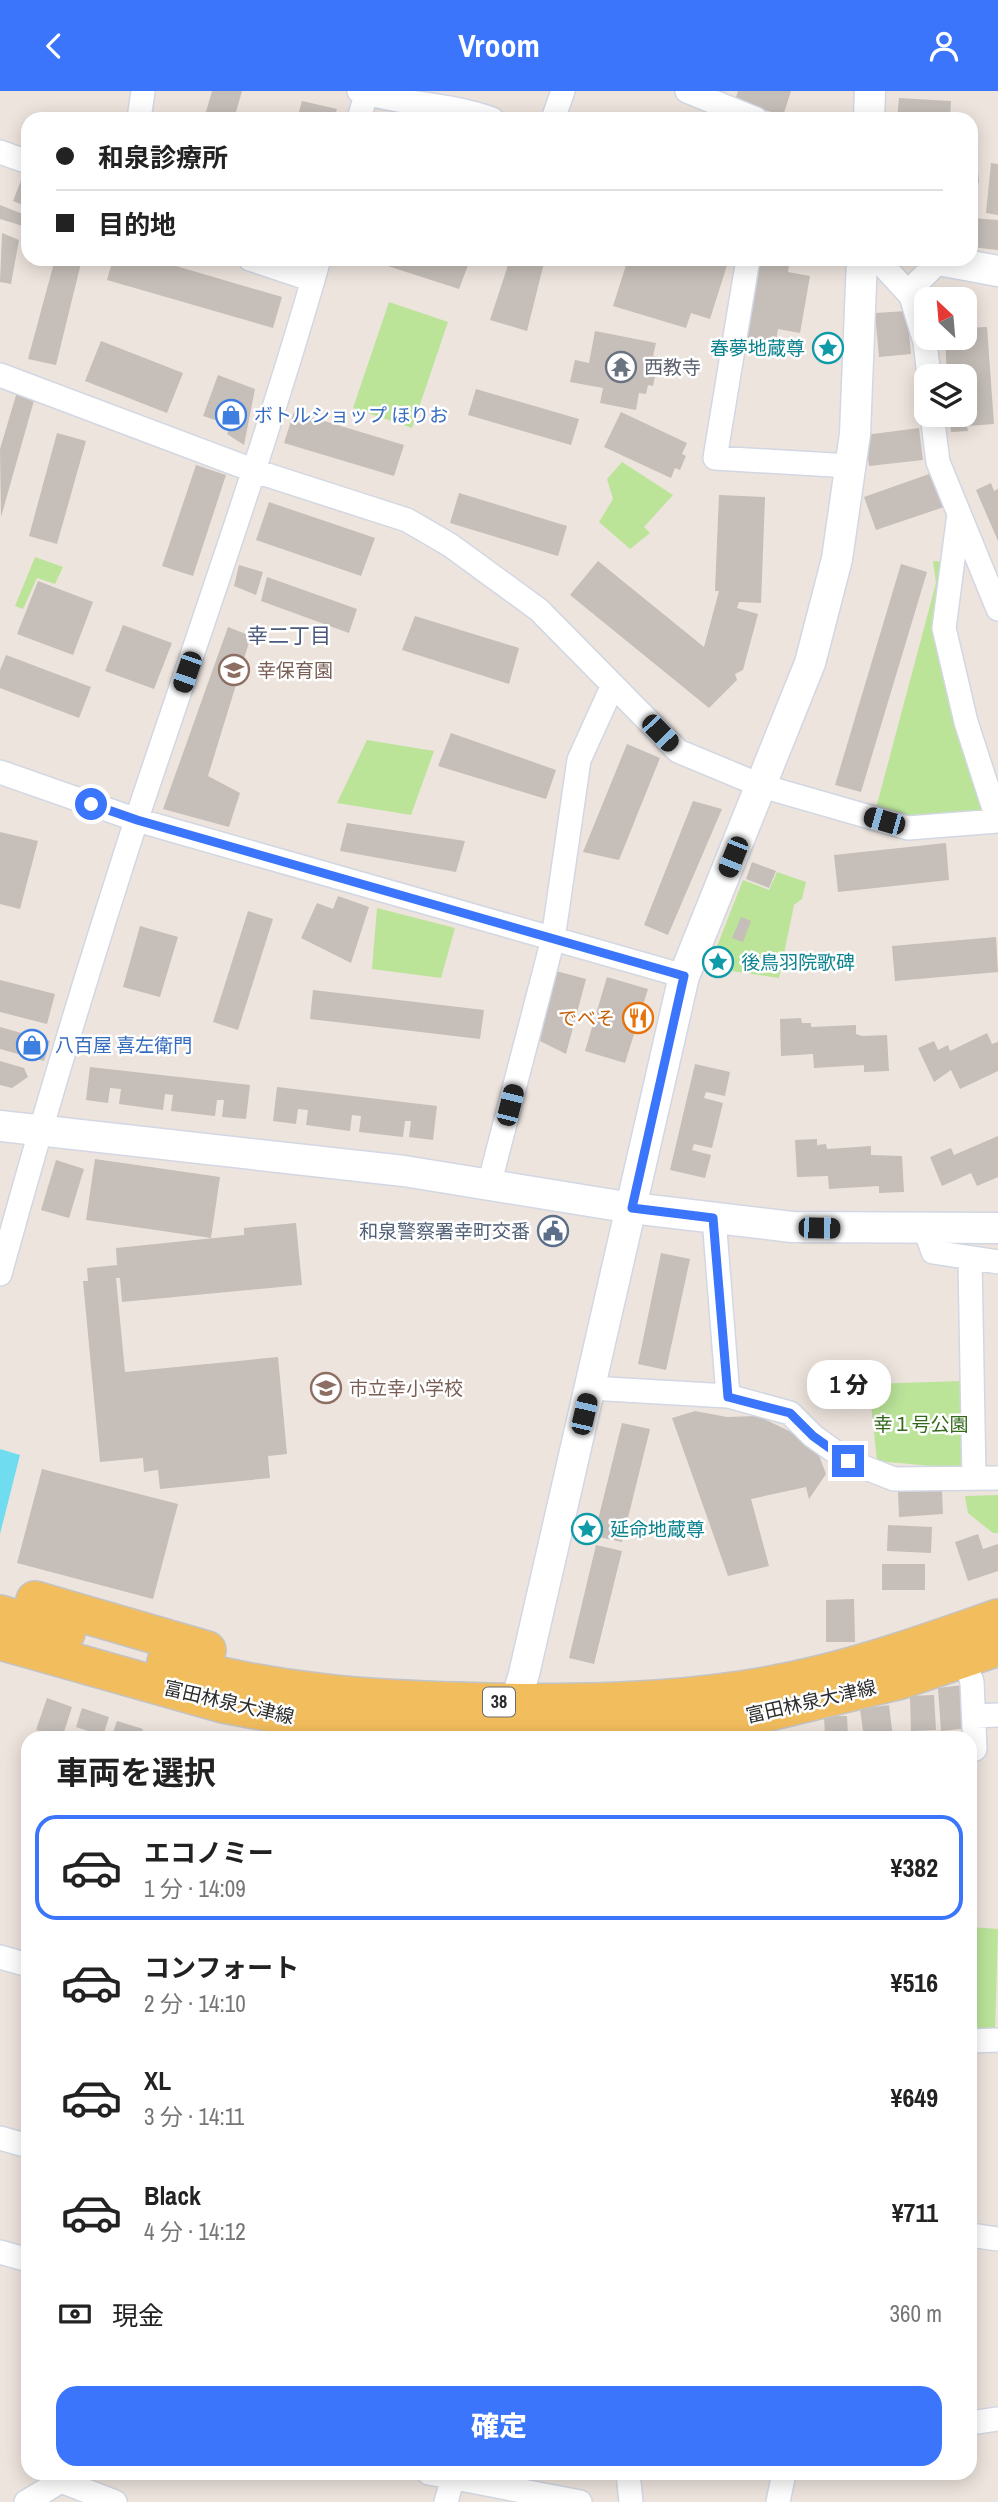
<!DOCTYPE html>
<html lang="ja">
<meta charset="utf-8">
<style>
body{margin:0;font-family:"Archivo Narrow","Noto Sans JP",sans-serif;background:#f6f6f6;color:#222;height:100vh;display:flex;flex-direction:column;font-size:26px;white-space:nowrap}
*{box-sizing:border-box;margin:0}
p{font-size:23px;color:#767676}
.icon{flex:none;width:38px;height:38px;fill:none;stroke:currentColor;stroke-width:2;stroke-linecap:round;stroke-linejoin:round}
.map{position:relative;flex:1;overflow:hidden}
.sheet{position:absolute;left:21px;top:1640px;width:956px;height:749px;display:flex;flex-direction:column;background:#fff;border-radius:21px;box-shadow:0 4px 18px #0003}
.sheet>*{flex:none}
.banner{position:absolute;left:21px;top:21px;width:957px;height:154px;border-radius:21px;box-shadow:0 4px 18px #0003;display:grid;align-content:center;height:154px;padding:0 35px;background:#fff}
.needle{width:46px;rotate:334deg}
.controls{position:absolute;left:914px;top:196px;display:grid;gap:14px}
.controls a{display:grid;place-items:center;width:63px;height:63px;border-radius:14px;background:#fff;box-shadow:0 4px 18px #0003;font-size:35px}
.end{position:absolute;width:32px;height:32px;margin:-16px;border:9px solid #3b75fb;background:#fff;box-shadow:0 0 0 4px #fff}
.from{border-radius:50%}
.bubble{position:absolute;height:49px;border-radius:21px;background:#fff;box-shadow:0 4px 18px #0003;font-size:23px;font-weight:800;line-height:49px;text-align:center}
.car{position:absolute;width:21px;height:42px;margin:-21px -10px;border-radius:9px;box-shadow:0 0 5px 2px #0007;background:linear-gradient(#222 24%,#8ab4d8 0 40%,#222 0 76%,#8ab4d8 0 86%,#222 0)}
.banner b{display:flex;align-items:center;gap:24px;height:66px;font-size:26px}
.banner b+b{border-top:2px solid #e0e0e0}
.banner i{width:18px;height:18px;background:#222}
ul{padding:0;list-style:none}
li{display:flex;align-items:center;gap:21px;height:105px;margin:0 14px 10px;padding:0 21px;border:4px solid transparent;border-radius:21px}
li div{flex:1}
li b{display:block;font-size:26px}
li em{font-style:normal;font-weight:800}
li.selected{border-color:#3b75fb}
li>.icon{width:63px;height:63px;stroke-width:1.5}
h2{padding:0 35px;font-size:32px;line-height:84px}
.pay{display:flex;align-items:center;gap:18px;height:77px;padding:0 35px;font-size:26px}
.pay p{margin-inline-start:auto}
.cta{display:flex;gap:14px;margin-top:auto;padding:14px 35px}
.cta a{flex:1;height:80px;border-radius:21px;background:#3b75fb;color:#fff;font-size:28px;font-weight:800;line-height:80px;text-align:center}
header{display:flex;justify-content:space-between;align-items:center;height:91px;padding:0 35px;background:#3b75fb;color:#fff;font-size:32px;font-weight:800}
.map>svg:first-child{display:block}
</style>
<header><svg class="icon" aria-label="back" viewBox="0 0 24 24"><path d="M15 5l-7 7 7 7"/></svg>Vroom<svg class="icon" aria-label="person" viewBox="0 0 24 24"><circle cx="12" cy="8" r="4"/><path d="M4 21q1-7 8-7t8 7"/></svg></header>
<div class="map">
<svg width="998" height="2411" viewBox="0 0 998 2411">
<rect width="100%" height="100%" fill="#ede4dd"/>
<!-- green -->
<path fill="#bbe499" d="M389,211L448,231L412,337L353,317Z
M622,371L673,404L644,436L650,442L630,458L599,431L613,408L607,388Z
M35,466L63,476L55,493L37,487L23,518L15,515Z
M933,470L948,471L939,537L993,730H905L875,721L936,492Z
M367,649L434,660L411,724L337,712Z
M777,781L806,791L802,808L794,814L779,887L718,878L712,868L743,789L769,799Z
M377,817L455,837L441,887L372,878Z
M962,1290L964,1378L877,1370L869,1293Z
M998,1404V1442H993L968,1422L965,1405Z
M970,1836L998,1838L995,1940L970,1941Z"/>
<!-- water -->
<path fill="#6fdcf0" d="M0,1358L20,1364L0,1443Z"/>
<!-- building -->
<path fill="#c5beb9" d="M212,0H242L234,28H204Z
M738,0H791L783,25L735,9Z
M899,7L951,10L950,28H897Z
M302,10L337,18L334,28H297Z
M971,68H977L979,92H971Z
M991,72L998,73V124L986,122Z
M22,87L28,89V116L13,110Z
M0,114L28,125L26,136L0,128Z
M971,127L998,129V159L971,156Z
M2,142L19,149L11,193L0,191Z
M55,168H82L56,274L28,268Z
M113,168H152L282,206L273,237L107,189Z
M366,168H468L470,169L459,198Z
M510,168H545L527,240L490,229Z
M628,168H729L710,228L691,222L686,237L613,215Z
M760,168H790L788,181L810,185L800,242L778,238L775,255L746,250Z
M907,220L911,263L879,266L875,222Z
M987,236L994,333L967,335L968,340L951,341L950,324H964V285H947L945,247H964V237Z
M595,240L656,252L653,265L659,266L653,295L648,294L646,303L639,302L636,319L600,312L603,297L570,291L575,269L589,272Z
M101,250L183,282L167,322L85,290Z
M218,284L255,298L244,354L227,343L231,334L203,325Z
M476,298L579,328L571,354L468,324Z
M17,301L35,306L1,426L0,358Z
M294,321L404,354L394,385L284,352Z
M621,321L687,352L682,363L686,365L680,379L675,377L671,387L604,356Z
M919,337L923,369L869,375L865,344Z
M57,342L86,350L57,453L29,445Z
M196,374L226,384L193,485L162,475Z
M932,382L944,416L876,439L864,406Z
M991,392L994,400L998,398V450L976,399Z
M459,402L567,435L558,465L450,432Z
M719,404L765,406L761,512L739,511L737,517L758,523L743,579L735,583L737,589L709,617L570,504L598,470L704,556L719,500H715Z
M269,411L375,447L361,485L256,449Z
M901,473L927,481L861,701L835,694Z
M239,474L263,481L256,504L234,495Z
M267,486L357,518L349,542L261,510Z
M38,490L93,511L73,564L17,543Z
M415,525L519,557L509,593L402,559Z
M123,534L172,552L154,598L105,580Z
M228,536L251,545L208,685L240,702L229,736L163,718Z
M6,564L91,596L79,627L0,597V579Z
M451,642L556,679L546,708L438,675Z
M627,653L660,667L619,769L583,761Z
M693,710L722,718L668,844L644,834Z
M347,732L465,750L456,781L340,760Z
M0,741L38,750L20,818L0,813Z
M946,752L949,789L838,801L834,764Z
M752,771L776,780L769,797L746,788Z
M338,805L369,816L351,872L301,847L317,812L333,818Z
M248,820L273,828L238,939L213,931Z
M741,826L751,830L743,851L732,847Z
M140,835L178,846L160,906L123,896Z
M996,846L998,881L895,890L892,855Z
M556,880L586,888L566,963L540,950Z
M607,886L648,898L625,972L585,960Z
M0,889L55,903L47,933L0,921Z
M313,899L484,919L480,948L310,928Z
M801,927L802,932H811V936L856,934V943L862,945L887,944L889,980L864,981V974L814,977L813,963L781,965L780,928Z
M0,936L50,950L44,970L0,958Z
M987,942L992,953L998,951V980L960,998L951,979L934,991L918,957L934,950L938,959L948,954L950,960Z
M0,970L24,977L28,986L12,997L0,994Z
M695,973L730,981L725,1005L706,1001L704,1007L723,1012L712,1057L694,1053L692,1059L711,1064L705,1087L670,1079Z
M90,976L250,994L246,1028L222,1026L224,1009H217L215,1025L171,1020L173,1004L165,1003L163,1019L119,1013L121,998L110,997L108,1012L86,1009Z
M277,996L437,1015L433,1049L409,1046L411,1030H405L403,1046L359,1041L361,1025L352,1024L350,1040L306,1034L308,1019L298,1018L296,1033L273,1030Z
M998,1045V1086L977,1095L971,1082L942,1095L930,1066L951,1057L954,1064Z
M817,1048V1054L826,1053L827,1058L871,1055V1064L902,1065L904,1101L879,1102V1095L829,1098L828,1085L797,1086L795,1049Z
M95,1068L220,1086L211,1147L86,1129Z
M56,1069L84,1078L69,1127L41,1119Z
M296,1132L302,1194L122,1211L120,1187H116L125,1281L278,1266L287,1363L268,1365L270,1387L160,1398L158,1379L144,1381L143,1367L100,1371L83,1190H88L87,1177L117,1174L116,1157L244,1144V1137Z
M661,1162L690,1168L666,1279L638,1273Z
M695,1320L727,1326L758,1325L789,1340L818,1362L826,1383L809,1408L806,1396L751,1408L769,1475L728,1485L672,1327Z
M622,1332L650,1338L622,1451L594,1445Z
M42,1378L178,1413L153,1508L17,1472Z
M942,1399L943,1423L899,1426L898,1401Z
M888,1434L932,1436L931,1462L887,1460Z
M978,1443L983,1458L998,1453V1480L968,1490L955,1451Z
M596,1454L622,1460L594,1573L569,1567Z
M882,1473H925V1499H882Z
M854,1508L855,1551H826V1509Z
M964,1594L969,1637L941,1640L938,1597Z
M934,1604L936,1639L911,1640L910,1605Z
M47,1607L72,1616L62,1647L36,1639Z
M889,1614L893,1647H864L860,1618Z
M82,1617L109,1626L103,1645L76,1636Z
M824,1625H847L848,1644L825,1645Z
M117,1630L143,1638L140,1647H111Z"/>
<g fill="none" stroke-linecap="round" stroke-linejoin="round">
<!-- minor casing -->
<g stroke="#d2d7e3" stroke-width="26">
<path id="minor" d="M359,0C403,14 449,12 492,28
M687,0L756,28
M139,28L143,0
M359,28L367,0
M553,28L563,0
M0,61L28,71
M250,168L313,189
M748,168L715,367L850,375
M877,168L911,205L925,251L929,285
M911,205L917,192L940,169
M0,284L255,380L407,429L450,454L539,519L678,660L762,695L908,737L998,730
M932,324L938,371L998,518
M959,423L944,537L966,631L998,730
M0,681L137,729L684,885
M489,1094L553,848L579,669L613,594
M714,1127L728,1305
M925,1138L933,1161L998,1171
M970,1169L974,1387
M0,1183C42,1030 88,878 137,727C199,541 265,357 319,168
M590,1297L728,1305L790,1322L813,1345L848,1370L894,1388L998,1387
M964,1568L972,1591L975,1658
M974,1625L997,1624
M0,1866L28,1874
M970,1950L998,1949
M0,2047L28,2055
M970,2144L998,2148
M0,2161L28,2169
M970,2332L998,2328
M429,2382L580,2411
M628,2382L631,2411
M26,2411L61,2390L115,2411
M446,2411L454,2382
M778,2411L784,2382"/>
</g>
<!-- tertiary casing -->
<g stroke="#d2d7e3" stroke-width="33">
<path id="tertiary" d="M869,28L870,0
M933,168L998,180
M0,1035L404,1080L632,1117L792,1136L998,1137
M510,1630L524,1583L684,885L810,572L837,468L855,343L862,168"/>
</g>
<!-- primary casing -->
<g stroke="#c4c4c4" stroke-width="40">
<path id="primary" d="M35,1509L207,1559
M0,1523L66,1542
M0,1550L223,1613L320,1631L416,1643L606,1638L690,1633L765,1622L901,1589L998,1556
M166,1571C277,1603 376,1609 490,1611C600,1613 714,1610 822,1583C882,1568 940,1547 998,1527"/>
</g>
<!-- minor -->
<use href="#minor" stroke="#fff" stroke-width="23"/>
<!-- tertiary -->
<use href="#tertiary" stroke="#fff" stroke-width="30"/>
<!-- primary -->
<use href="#primary" stroke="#f2bd5d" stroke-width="37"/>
</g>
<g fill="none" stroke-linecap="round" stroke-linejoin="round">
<!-- route -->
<path stroke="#3b75fb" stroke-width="9" d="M91,713L137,729L684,885L632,1117L713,1127L728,1306L790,1322L813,1345L848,1370"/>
</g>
<!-- icons -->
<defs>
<g id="sight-ring" transform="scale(1.575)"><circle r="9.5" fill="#fff" stroke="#0f9aa8" stroke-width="1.5"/><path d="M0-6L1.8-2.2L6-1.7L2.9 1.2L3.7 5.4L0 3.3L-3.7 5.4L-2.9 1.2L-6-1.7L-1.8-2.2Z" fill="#0f9aa8"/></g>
<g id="temple-ring" transform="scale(1.575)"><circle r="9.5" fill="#fff" stroke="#6b7280" stroke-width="1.5"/><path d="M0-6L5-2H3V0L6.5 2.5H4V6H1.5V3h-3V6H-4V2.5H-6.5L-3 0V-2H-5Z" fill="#6b7280"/></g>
<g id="shop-ring" transform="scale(1.575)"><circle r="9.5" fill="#fff" stroke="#3f7fe0" stroke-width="1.5"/><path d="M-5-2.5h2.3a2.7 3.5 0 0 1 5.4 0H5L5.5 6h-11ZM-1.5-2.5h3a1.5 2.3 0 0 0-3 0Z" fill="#3f7fe0"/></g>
<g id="school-ring" transform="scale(1.575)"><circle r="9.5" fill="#fff" stroke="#8d6e63" stroke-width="1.5"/><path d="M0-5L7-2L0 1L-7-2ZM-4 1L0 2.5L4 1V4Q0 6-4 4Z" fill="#8d6e63"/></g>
<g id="restaurant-ring" transform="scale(1.575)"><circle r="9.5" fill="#fff" stroke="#e8710a" stroke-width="1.5"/><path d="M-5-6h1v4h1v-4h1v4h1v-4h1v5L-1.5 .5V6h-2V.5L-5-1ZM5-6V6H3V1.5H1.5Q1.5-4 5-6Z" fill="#e8710a"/></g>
<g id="civic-ring" transform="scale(1.575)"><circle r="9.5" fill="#fff" stroke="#5c6f8a" stroke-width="1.5"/><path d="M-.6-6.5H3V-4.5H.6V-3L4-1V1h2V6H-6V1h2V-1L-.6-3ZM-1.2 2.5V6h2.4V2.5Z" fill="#5c6f8a"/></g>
</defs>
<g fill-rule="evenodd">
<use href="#sight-ring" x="828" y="257"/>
<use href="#temple-ring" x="621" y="276"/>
<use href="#shop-ring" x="231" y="324"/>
<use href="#school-ring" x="234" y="579"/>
<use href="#sight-ring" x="718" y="871"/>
<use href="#restaurant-ring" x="638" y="927"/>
<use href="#shop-ring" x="32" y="954"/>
<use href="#civic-ring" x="553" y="1140"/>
<use href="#school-ring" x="326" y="1297"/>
<use href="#sight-ring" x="587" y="1438"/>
</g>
<g text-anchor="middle" stroke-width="5" stroke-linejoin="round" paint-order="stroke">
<!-- shield labels -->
<rect fill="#fff" stroke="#6b6b6b" stroke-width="2" x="483" y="1596.5" width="32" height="29" rx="5"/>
<g font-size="18" font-weight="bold" fill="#2b2b2b">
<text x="499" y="1617">38</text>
</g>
<!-- culture labels -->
<g font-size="19" fill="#0d838f" stroke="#fff" text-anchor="start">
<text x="805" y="264" text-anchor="end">春夢地蔵尊</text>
<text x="741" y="878">後鳥羽院歌碑</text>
<text x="610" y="1445">延命地蔵尊</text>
</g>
<!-- worship labels -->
<g font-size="19" fill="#5b616d" stroke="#fff" text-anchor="start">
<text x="644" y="283">西教寺</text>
</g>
<!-- shop labels -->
<g font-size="19" fill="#366cbe" stroke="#fff" text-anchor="start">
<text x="254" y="331">ボトルショップ ほりお</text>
<text x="55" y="961">八百屋 喜左衛門</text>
</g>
<!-- education labels -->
<g font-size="19" fill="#785e54" stroke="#fff" text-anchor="start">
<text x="257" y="586">幸保育園</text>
<text x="349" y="1304">市立幸小学校</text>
</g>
<!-- food labels -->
<g font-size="19" fill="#c56008" stroke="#fff" text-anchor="end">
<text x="615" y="934">でべそ</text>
</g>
<!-- service labels -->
<g font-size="19" fill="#4e5e75" stroke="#fff" text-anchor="end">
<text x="530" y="1147">和泉警察署幸町交番</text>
</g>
<!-- park labels -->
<g font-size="19" fill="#33691a" stroke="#fff">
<text x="921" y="1340">幸１号公園</text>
</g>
<!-- street labels -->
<g font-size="19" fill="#2b2b2b" stroke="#fff">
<text transform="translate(811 1610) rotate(-13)" y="7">富田林泉大津線</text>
<text transform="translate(229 1611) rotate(13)" y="7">富田林泉大津線</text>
</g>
<!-- neighbourhood labels -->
<g font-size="21" fill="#4a597c" stroke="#fff">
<text x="289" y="552">幸二丁目</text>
</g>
</g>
</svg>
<div class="controls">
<a><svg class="needle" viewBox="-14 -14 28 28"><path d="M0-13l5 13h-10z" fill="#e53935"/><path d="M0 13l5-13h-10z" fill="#767676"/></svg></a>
<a><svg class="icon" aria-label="layers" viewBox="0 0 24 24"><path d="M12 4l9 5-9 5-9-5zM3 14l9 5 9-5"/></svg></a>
</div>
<i class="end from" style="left:91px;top:713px"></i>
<i class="end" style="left:848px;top:1370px"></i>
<div class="bubble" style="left:807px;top:1269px;width:84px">1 分</div>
<i class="car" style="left:187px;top:581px;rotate:199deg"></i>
<i class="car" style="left:660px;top:642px;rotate:136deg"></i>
<i class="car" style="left:884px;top:730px;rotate:286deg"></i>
<i class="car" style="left:733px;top:766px;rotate:202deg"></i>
<i class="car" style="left:510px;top:1014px;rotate:14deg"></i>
<i class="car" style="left:819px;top:1137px;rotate:91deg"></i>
<i class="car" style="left:584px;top:1323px;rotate:13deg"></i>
<div class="banner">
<b><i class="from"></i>和泉診療所</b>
<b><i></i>目的地</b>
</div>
<section class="sheet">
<h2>車両を選択</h2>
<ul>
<li class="selected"><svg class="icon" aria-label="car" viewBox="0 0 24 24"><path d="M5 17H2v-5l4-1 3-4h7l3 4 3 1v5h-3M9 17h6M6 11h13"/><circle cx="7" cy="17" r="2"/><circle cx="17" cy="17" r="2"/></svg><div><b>エコノミー</b><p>1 分 · 14:09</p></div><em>¥382</em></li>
<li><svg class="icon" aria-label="car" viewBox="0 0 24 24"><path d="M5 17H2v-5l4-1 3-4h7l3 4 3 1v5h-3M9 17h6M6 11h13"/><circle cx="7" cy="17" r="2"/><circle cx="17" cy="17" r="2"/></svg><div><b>コンフォート</b><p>2 分 · 14:10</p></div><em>¥516</em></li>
<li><svg class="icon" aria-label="car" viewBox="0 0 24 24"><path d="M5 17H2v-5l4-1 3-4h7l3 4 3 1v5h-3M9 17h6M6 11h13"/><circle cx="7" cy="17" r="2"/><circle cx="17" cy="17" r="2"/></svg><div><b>XL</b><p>3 分 · 14:11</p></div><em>¥649</em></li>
<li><svg class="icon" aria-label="car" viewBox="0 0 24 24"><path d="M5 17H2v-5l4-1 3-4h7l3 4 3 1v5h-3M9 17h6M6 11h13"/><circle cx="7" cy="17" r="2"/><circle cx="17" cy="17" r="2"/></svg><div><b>Black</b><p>4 分 · 14:12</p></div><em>¥711</em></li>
</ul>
<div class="pay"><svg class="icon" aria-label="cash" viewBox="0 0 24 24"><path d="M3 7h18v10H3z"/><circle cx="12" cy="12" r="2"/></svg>現金<p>360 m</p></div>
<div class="cta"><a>確定</a></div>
</section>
</div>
